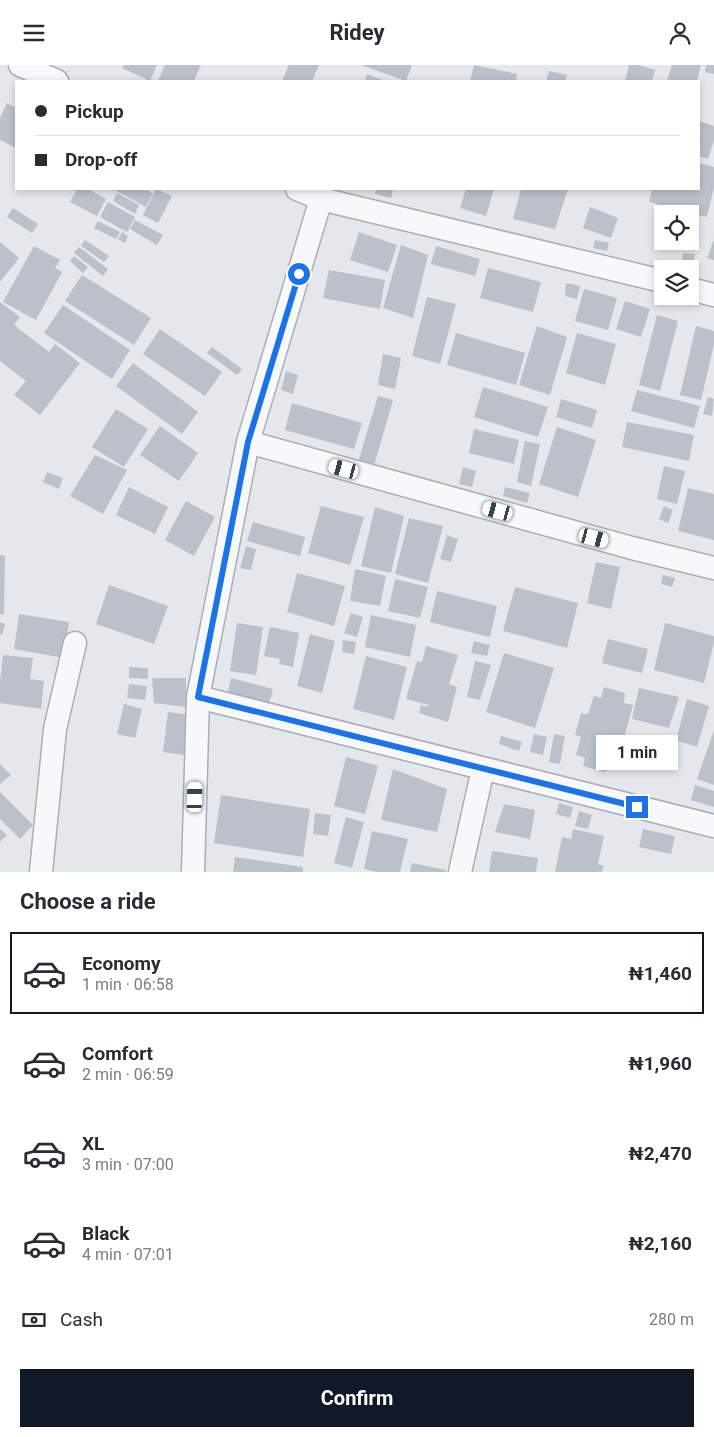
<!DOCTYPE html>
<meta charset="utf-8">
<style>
body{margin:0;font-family:Roboto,sans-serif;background:#f2f2f3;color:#2b2b33;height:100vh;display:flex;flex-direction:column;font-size:19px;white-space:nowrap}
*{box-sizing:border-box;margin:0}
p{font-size:16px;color:#7c7c81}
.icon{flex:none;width:28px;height:28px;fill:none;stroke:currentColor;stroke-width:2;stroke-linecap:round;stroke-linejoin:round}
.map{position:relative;height:807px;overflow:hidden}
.details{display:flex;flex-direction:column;background:#fff;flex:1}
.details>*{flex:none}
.banner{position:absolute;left:15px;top:15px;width:685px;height:110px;border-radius:0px;box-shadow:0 2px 8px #0003;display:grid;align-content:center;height:110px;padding:0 20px;background:#fff}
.buttons{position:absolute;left:654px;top:140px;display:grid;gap:10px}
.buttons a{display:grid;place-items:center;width:45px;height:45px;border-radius:0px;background:#fff;box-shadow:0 2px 8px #0003;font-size:25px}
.end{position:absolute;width:22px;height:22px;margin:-11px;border:6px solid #1a73e8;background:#fff;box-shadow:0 0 0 2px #fff}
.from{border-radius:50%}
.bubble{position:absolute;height:35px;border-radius:0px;background:#fff;box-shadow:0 2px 8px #0003;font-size:16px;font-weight:700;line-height:35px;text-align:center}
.car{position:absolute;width:15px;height:30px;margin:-15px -8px;border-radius:6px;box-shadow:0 0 4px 1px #0007;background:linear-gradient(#fff 24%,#345 0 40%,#fff 0 76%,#345 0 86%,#fff 0)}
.banner b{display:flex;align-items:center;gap:18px;height:48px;font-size:19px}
.banner b+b{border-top:1px solid #e1e1e2}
.banner i{width:12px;height:12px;background:#2b2b33}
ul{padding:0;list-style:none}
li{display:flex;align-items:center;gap:15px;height:82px;margin:0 10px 8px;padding:0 10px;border:2px solid transparent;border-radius:0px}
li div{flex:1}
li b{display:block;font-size:19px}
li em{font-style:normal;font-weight:700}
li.selected{border-color:#111827}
li>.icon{width:45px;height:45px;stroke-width:1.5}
h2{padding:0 20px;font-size:22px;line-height:60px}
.pay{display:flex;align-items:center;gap:12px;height:55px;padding:0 20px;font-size:19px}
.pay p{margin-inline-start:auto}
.button{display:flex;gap:10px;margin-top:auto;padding:10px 20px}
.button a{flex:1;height:58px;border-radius:0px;background:#111827;color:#fff;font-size:20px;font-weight:700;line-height:58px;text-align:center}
header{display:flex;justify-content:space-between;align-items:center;height:65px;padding:0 20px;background:#fff;font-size:22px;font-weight:700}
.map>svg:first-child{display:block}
</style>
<header><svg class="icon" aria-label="menu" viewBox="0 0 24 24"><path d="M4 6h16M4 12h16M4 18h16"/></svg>Ridey<svg class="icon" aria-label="person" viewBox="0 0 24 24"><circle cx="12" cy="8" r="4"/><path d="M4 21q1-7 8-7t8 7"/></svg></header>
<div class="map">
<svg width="714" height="807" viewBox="0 0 714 807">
<rect width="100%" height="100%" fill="#e4e7ec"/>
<!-- building -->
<path fill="#bbc0ca" d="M124,0H157L150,16L122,3Z
M165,0H201L194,16H158Z
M289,0H319L312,16H282Z
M361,0H412L406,16Z
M474,0L517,9L516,16H470Z
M629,0H639L655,5L652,16H625Z
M672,0H701L697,16H667Z
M706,0H714V9L705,7Z
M549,6L567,10L565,16H546Z
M367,9L385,16H365Z
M7,38L16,43V83L0,75V53Z
M699,56L714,61V75L708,94L699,91Z
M699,98L714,102V122L707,152L649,137L652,124H699Z
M77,124H88L106,134L97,151L70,137Z
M113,124H144L153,128L146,142Z
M156,124L172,131L158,158L143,150Z
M376,124H393L391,133L375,129Z
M466,124H494L486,151L460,143Z
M521,124H568L555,164L513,154Z
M117,128L139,140L135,149L113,136Z
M108,137L135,152L127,167L100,152Z
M590,142L618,153L611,173L583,163Z
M13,143L38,159L32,168L7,152Z
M135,155L163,170L157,180L130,164Z
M98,156L120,167L116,174L94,163Z
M122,167L128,171L125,178L118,174Z
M359,167L397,180L388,207L350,195Z
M714,174V195L707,193Z
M85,175L109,191L104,197L81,181Z
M595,175L609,178L607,186L593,183Z
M0,177L19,193L0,217Z
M401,180L428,190L413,253L383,243Z
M34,181L60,195L55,203L62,207L36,255L3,237Z
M436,181L480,194L475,211L431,199Z
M79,182L108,204L103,211L74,188Z
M683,188L695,189L692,204L681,202Z
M74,191L88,202L83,208L70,196Z
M488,203L541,217L533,247L480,233Z
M329,205L385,215L380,244L323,233Z
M82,210L151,253L134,280L65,236Z
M566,218L580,221L577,234L565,231Z
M584,224L617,233L608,265L575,256Z
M427,232L456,239L440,299L412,291Z
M625,236L650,244L641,272L616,264Z
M0,237L20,252L14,260L49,287L55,279L80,298L40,350L14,330L26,316L0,296Z
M63,240L130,285L112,314L44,268Z
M657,250L678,256L660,326L639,320Z
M537,261L567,272L550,330L519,320Z
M696,261L714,266V279L701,335L680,330Z
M160,264L222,307L205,331L143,289Z
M456,268L525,288L516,320L447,300Z
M577,268L616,279L605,320L566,308Z
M212,282L242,304L237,310L207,288Z
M383,289L401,293L395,324L378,320Z
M133,298L198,347L182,369L116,321Z
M286,306L298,310L293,329L281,325Z
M483,322L548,342L538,372L474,352Z
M637,325L700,341L694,363L631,346Z
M378,331L393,335L374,401L358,397Z
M708,332L714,334L712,351L703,349Z
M561,334L597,345L592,363L556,352Z
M292,338L362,358L354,384L285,365Z
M116,344L148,364L124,402L92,382Z
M627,357L694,370L689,396L622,382Z
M160,361L198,388L179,416L140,390Z
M557,362L596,375L578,432L539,419Z
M474,364L519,375L514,399L469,388Z
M525,376L540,379L531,421L517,417Z
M95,390L127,405L103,449L70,431Z
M664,401L685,406L677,439L657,434Z
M463,402L476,406L472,422L459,419Z
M47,407L63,413L59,424L43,417Z
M129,422L168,442L155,469L116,450Z
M505,422L530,428L527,438L503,431Z
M688,423L714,429V475L678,466Z
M186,436L215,452L194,491L165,475Z
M321,441L364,452L350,500L308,488Z
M664,441L673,445L668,458L659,454Z
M375,442L404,451L391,508L361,501Z
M409,453L443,461L428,518L395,509Z
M253,457L305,472L300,491L247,476Z
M447,470L458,474L451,497L440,494Z
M246,481L256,484L251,505L240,503Z
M0,490L5,491L4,550L0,549Z
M596,497L620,502L611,544L587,538Z
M355,504L386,511L380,541L350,536Z
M297,508L345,521L334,561L287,547Z
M663,510L675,513L672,522L661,519Z
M395,514L428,522L420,553L388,546Z
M109,520L168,541L154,579L96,559Z
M515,522L578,538L567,583L503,566Z
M437,526L497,541L490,572L430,557Z
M351,548L363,552L357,572L344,568Z
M19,549L69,557L64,593L14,584Z
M371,550L416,560L410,592L365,582Z
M0,557L5,559L2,570L0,569Z
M237,558L263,562L256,610L230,606Z
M665,558L714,571V577L704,618L654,605Z
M270,562L299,568L293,602L279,599L280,594L264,591Z
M310,569L335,576L322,628L297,621Z
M608,574L648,584L642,608L602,598Z
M343,575L356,577L354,589L342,587Z
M474,576L490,580L487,591L471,588Z
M426,581L458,590L449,619L457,622L448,657L419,648L421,640L428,642L429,640L406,634L417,596L422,597Z
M504,588L554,603L535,663L486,647Z
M3,590L33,593L30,614L44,616L41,644L0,638V616Z
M366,591L407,602L394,655L353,644Z
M475,596L491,600L480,635L467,632Z
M129,602L148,603V614L129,613Z
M152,613H186V642L154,638Z
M231,613L273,624L269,638L228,627Z
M129,619L147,621L145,635L127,633Z
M604,622L625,628L624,638L633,640L617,698L609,695L605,707L583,701L585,693L576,690L581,672L575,670L581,648L588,649L594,631L601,633Z
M639,623L679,632L669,663L632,654Z
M687,634L709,641L697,682L676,675Z
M124,639L142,644L135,673L117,669Z
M168,647L190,650L184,690L163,687Z
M714,665V720L697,714Z
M534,669L547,672L543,690L530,687Z
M554,669L565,671L560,699L549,697Z
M501,671L522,677L519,686L499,679Z
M346,692L378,701L365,749L334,741Z
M0,699L11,710L0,719Z
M393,704L447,724L437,767L381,755Z
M695,720L714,726V742L691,735Z
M0,727L33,760L20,774L0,754Z
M221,730L310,744L303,792L214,778Z
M559,738L573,742L570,753L556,749Z
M504,739L535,745L530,774L495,767Z
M579,746L592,750L588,764L575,761Z
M315,748L331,750L328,771L313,769Z
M346,752L364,757L352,803L334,798Z
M0,764L7,770L0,777Z
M573,764L604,771L598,799L604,801L602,807H555L562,772L571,774Z
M643,764L675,771L671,789L639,782Z
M372,766L408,774L400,807H377L364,804Z
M492,786L538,793L536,807H489Z
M235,792L303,802V807H233Z
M412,798L446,805V807H410Z"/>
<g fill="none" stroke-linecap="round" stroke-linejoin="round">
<!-- minor casing -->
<g stroke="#a9aeb7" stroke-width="25">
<path id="minor" d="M20,0L57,16
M297,124L321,134L662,216
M690,224L714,230
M248,377L632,483L714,503
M198,632L714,761
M41,807L55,664L75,578
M193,807L198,632L248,377L321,134
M460,807L483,704"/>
</g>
<!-- minor -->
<use href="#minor" stroke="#f7f8fa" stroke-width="22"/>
</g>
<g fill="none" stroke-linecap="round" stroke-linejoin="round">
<!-- route -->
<path stroke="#1a73e8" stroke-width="6" d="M299,209L248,377L198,632L637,742"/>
</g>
</svg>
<div class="buttons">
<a><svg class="icon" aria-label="locate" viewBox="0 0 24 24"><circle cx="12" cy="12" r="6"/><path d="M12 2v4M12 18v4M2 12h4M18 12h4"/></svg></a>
<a><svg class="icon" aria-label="layers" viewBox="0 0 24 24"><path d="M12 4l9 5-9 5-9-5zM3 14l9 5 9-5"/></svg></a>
</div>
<i class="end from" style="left:299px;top:209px"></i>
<i class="end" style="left:637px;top:742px"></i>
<div class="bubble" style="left:596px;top:670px;width:82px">1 min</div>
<i class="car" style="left:344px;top:404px;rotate:285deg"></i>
<i class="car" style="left:498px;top:446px;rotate:285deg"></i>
<i class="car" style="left:594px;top:473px;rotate:105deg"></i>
<i class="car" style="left:195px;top:732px;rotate:2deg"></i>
<div class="banner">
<b><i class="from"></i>Pickup</b>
<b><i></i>Drop-off</b>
</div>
</div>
<section class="details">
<h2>Choose a ride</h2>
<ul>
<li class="selected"><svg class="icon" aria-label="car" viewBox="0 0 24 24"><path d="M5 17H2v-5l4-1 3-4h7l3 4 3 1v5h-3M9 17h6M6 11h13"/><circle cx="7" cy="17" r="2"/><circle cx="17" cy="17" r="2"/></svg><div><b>Economy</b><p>1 min · 06:58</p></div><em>₦1,460</em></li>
<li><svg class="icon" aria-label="car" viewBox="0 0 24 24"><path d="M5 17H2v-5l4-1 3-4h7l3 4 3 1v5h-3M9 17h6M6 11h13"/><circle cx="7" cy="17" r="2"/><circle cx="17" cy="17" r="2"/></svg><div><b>Comfort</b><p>2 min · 06:59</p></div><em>₦1,960</em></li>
<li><svg class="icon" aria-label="car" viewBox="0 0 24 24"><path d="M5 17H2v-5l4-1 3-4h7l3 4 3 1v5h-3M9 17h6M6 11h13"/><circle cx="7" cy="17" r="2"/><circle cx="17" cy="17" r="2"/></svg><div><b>XL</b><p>3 min · 07:00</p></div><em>₦2,470</em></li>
<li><svg class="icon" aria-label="car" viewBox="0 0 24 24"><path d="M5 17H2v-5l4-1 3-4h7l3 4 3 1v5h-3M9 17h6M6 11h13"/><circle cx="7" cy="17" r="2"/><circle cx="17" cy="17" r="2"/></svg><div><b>Black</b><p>4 min · 07:01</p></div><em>₦2,160</em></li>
</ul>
<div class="pay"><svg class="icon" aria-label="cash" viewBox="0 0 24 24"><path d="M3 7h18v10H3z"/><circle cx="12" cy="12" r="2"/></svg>Cash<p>280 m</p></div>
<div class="button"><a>Confirm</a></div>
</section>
